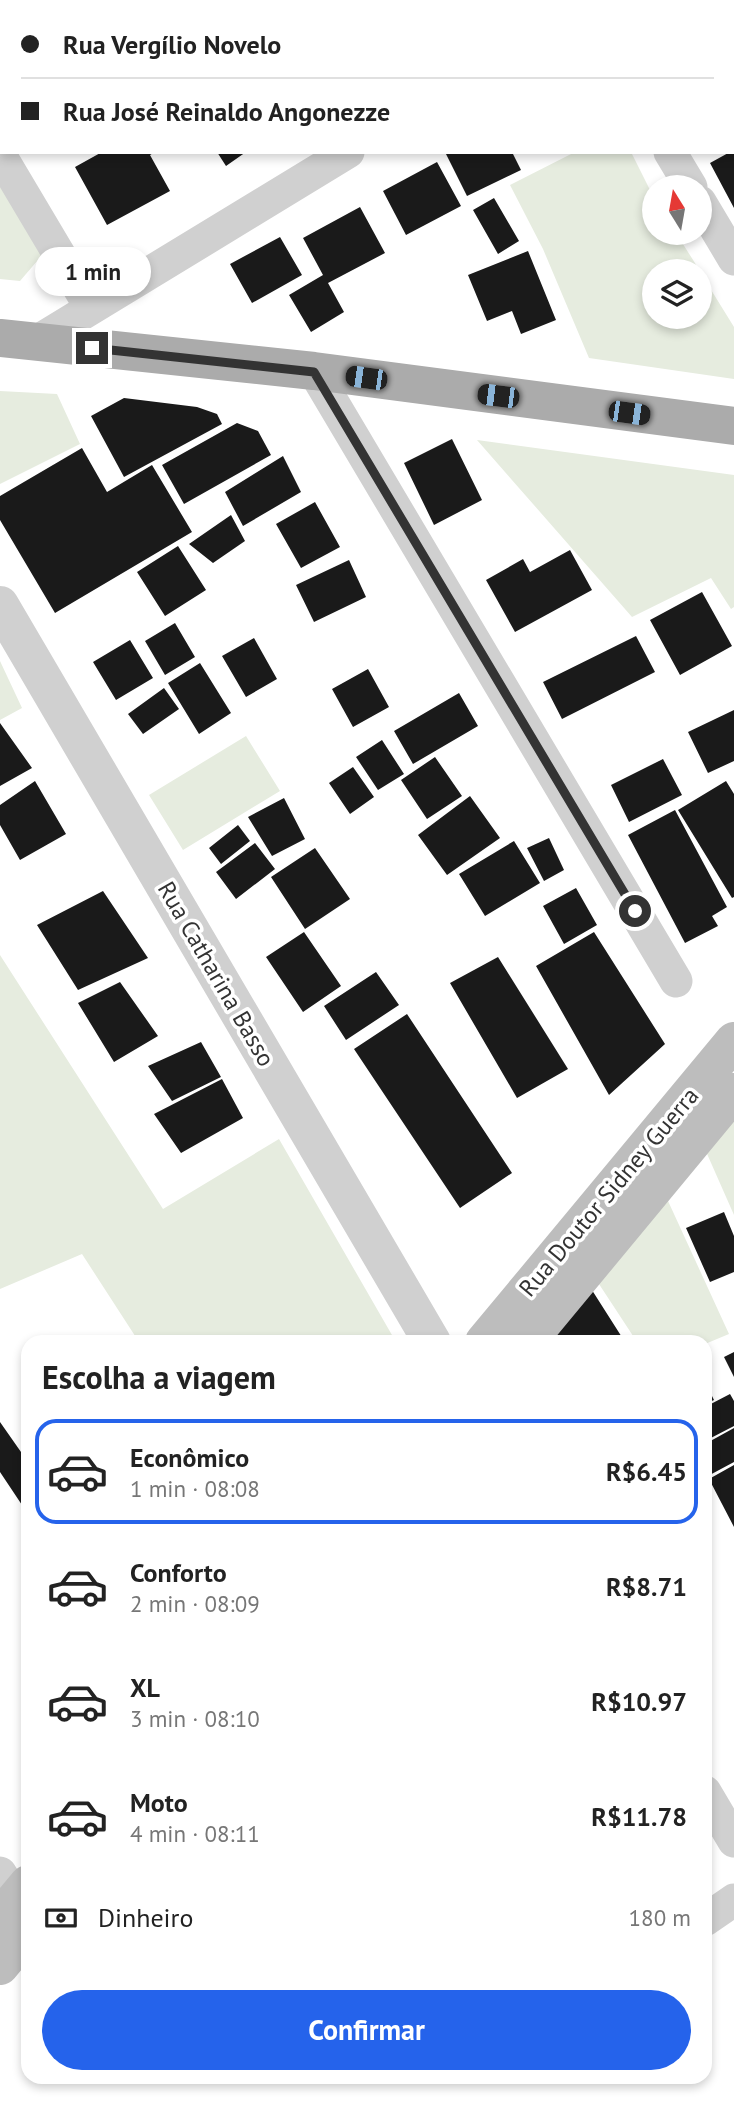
<!DOCTYPE html>
<html lang="pt">
<meta charset="utf-8">
<style>
body{margin:0;font-family:"PT Sans",sans-serif;background:#f2f2f2;color:#222;height:100vh;display:flex;flex-direction:column;font-size:26px;white-space:nowrap}
*{box-sizing:border-box;margin:0}
p{font-size:23px;color:#767676}
.icon{flex:none;width:38px;height:38px;fill:none;stroke:currentColor;stroke-width:2;stroke-linecap:round;stroke-linejoin:round}
.map{position:relative;flex:1;overflow:hidden}
.side{position:absolute;left:21px;top:1335px;width:691px;height:749px;display:flex;flex-direction:column;background:#fff;border-radius:21px;box-shadow:0 4px 10px #0003}
.side>*{flex:none}
.hud{position:absolute;left:0px;top:0px;width:735px;height:154px;box-shadow:0 4px 10px #0003;display:grid;align-content:center;height:154px;padding:0 21px;background:#fff}
.needle{width:46px;rotate:349deg}
.controls{position:absolute;left:642px;top:175px;display:grid;gap:14px}
.controls a{display:grid;place-items:center;width:70px;height:70px;border-radius:50%;background:#fff;box-shadow:0 4px 10px #0003;font-size:35px}
.end{position:absolute;width:32px;height:32px;margin:-16px;border:9px solid #333;background:#fff;box-shadow:0 0 0 4px #fff}
.from{border-radius:50%}
.bubble{position:absolute;height:49px;border-radius:24px;background:#fff;box-shadow:0 4px 10px #0003;font-size:23px;font-weight:700;line-height:49px;text-align:center}
.car{position:absolute;width:21px;height:42px;margin:-21px -10px;border-radius:9px;box-shadow:0 0 5px 2px #0007;background:linear-gradient(#222 24%,#8ab4d8 0 40%,#222 0 76%,#8ab4d8 0 86%,#222 0)}
.hud b{display:flex;align-items:center;gap:24px;height:66px;font-size:26px}
.hud b+b{border-top:2px solid #e0e0e0}
.hud i{width:18px;height:18px;background:#222}
ul{padding:0;list-style:none}
li{display:flex;align-items:center;gap:21px;height:105px;margin:0 14px 10px;padding:0 7px;border:4px solid transparent;border-radius:21px}
li div{flex:1}
li b{display:block;font-size:26px}
li em{font-style:normal;font-weight:700}
li.current{border-color:#2563eb}
li>.icon{width:63px;height:63px;stroke-width:1.5}
h2{padding:0 21px;font-size:32px;line-height:84px}
.pay{display:flex;align-items:center;gap:18px;height:77px;padding:0 21px;font-size:26px}
.pay p{margin-inline-start:auto}
.primary-button{display:flex;gap:14px;margin-top:auto;padding:14px 21px}
.primary-button a{flex:1;height:80px;border-radius:42px;background:#2563eb;color:#fff;font-size:28px;font-weight:700;line-height:80px;text-align:center}
.map>svg:first-child{display:block}
</style>
<div class="map">
<svg width="734" height="2106" viewBox="0 0 734 2106">
<rect width="100%" height="100%" fill="#fff"/>
<!-- green -->
<path fill="#e6ecdf" d="M575,152H631L654,198V233H676L700,271H654V317H700V272L734,327V379L589,358L543,249L510,185Z
M0,183L44,253L20,281L0,279Z
M0,391L57,394L80,444L0,484Z
M477,440L734,475V607L731,609L711,578L632,617Z
M0,661L22,708L0,720Z
M246,736L280,791L183,850L149,795Z
M0,955L163,1209L279,1139L396,1342H139L82,1254L0,1289Z
M734,1111V1215L704,1147Z
M663,1190L729,1334L705,1344V1342H637L597,1281Z"/>
<!-- building -->
<path fill="#1a1a1a" d="M102,152H155L150,155L170,191L107,225L75,167Z
M217,152H246L226,166Z
M445,152H512L521,170L467,196Z
M730,152H734V208L710,163Z
M437,162L461,206L406,235L383,191Z
M494,198L519,241L498,254L473,210Z
M360,207L385,253L328,283L344,312L311,332L289,295L323,275L303,238Z
M280,237L302,275L252,303L230,264Z
M528,251L556,320L521,334L512,311L487,321L468,275Z
M124,398L197,407L217,414L222,424L124,477L91,416Z
M237,423L258,431L271,455L184,504L162,465Z
M452,439L482,500L434,525L404,463Z
M82,448L107,492L152,465L192,532L55,613L0,520V496Z
M283,456L301,492L243,526L225,492Z
M315,502L340,547L301,568L276,524Z
M231,515L245,541L213,563L189,544Z
M178,546L206,590L165,616L137,572Z
M570,550L592,590L515,632L486,580L523,559L530,572Z
M349,560L366,597L314,622L296,585Z
M702,592L732,646L680,675L650,620Z
M175,623L195,657L165,675L145,641Z
M636,636L655,672L562,719L543,682Z
M254,638L277,679L246,697L222,656Z
M130,640L153,678L116,700L93,662Z
M200,663L231,713L199,734L168,683Z
M368,669L389,707L353,727L332,689Z
M164,688L179,709L143,734L128,714Z
M459,693L478,726L413,764L394,731Z
M734,710V761L708,773L688,732Z
M0,723L32,768L0,786Z
M382,740L404,774L378,790L356,757Z
M435,757L462,796L427,819L401,780Z
M663,759L682,795L629,822L611,785Z
M353,767L374,797L350,814L329,783Z
M35,781L66,834L20,860L0,825V805Z
M726,781L734,794V897L732,898L678,810Z
M470,796L500,838L447,875L418,835Z
M284,798L305,839L272,856L248,817Z
M675,810L727,907L712,916L718,926L685,943L628,835Z
M238,825L250,841L221,864L209,848Z
M549,838L564,870L544,881L527,848Z
M514,841L540,883L485,916L459,874Z
M255,843L275,869L236,899L216,872Z
M315,848L350,899L305,929L271,877Z
M576,888L597,925L564,944L543,906Z
M103,891L148,958L78,990L37,925Z
M304,932L341,986L303,1012L266,957Z
M594,932L665,1044L609,1095L536,966Z
M498,957L568,1069L517,1098L450,983Z
M376,972L399,1005L346,1040L324,1006Z
M120,982L158,1036L114,1062L78,1003Z
M407,1014L512,1173L460,1208L354,1049Z
M201,1042L221,1077L172,1101L148,1066Z
M222,1079L243,1118L181,1153L154,1114Z
M724,1212L734,1236V1272L710,1282L686,1228Z
M590,1287L625,1342H549Z
M734,1352V1377L724,1357Z
M705,1382L714,1400L705,1404Z
M730,1394L734,1401V1426L705,1441V1407Z
M0,1422L28,1462V1514L0,1472Z
M734,1428V1462L706,1477L705,1444Z
M734,1465V1527L709,1479Z"/>
<g fill="none" stroke-linecap="round" stroke-linejoin="round">
<!-- minor -->
<path stroke="#d0d0d0" stroke-width="33" d="M596,2L598,0
M670,152L691,187
M0,155L91,308
M700,202L734,259
M36,342L348,152
M314,371L676,981
M705,1792L734,1841
M0,1873L16,1898L28,1909
M705,1920L734,1900"/>
<!-- tertiary -->
<path stroke="#d0d0d0" stroke-width="38" d="M0,605L432,1342"/>
<!-- secondary -->
<path stroke="#bdbdbd" stroke-width="38" d="M484,1342L734,1041
M527,1342L734,1092
M0,1918L28,1884
M0,1966L28,1932"/>
<!-- primary -->
<path stroke="#ababab" stroke-width="38" d="M0,338L314,371L734,426"/>
</g>
<g fill="none" stroke-linecap="round" stroke-linejoin="round">
<!-- route -->
<path stroke="#333" stroke-width="9" d="M92,348L314,372L635,911"/>
</g>
<g text-anchor="middle" stroke-width="7" stroke-linejoin="round" paint-order="stroke">
<!-- street labels -->
<g font-size="24" fill="#333" stroke="#fff">
<text transform="translate(216 974) rotate(60)" y="8">Rua Catharina Basso</text>
<text transform="translate(609 1192) rotate(-50)" y="8">Rua Doutor Sidney Guerra</text>
</g>
</g>
</svg>
<div class="controls">
<a><svg class="needle" viewBox="-14 -14 28 28"><path d="M0-13l5 13h-10z" fill="#e53935"/><path d="M0 13l5-13h-10z" fill="#767676"/></svg></a>
<a><svg class="icon" aria-label="layers" viewBox="0 0 24 24"><path d="M12 4l9 5-9 5-9-5zM3 14l9 5 9-5"/></svg></a>
</div>
<i class="end from" style="left:635px;top:911px"></i>
<i class="end" style="left:92px;top:348px"></i>
<div class="bubble" style="left:35px;top:247px;width:116px">1 min</div>
<i class="car" style="left:366px;top:378px;rotate:278deg"></i>
<i class="car" style="left:498px;top:396px;rotate:277deg"></i>
<i class="car" style="left:629px;top:413px;rotate:98deg"></i>
<div class="hud">
<b><i class="from"></i>Rua Vergílio Novelo</b>
<b><i></i>Rua José Reinaldo Angonezze</b>
</div>
<section class="side">
<h2>Escolha a viagem</h2>
<ul>
<li class="current"><svg class="icon" aria-label="car" viewBox="0 0 24 24"><path d="M5 17H2v-5l4-1 3-4h7l3 4 3 1v5h-3M9 17h6M6 11h13"/><circle cx="7" cy="17" r="2"/><circle cx="17" cy="17" r="2"/></svg><div><b>Econômico</b><p>1 min · 08:08</p></div><em>R$6.45</em></li>
<li><svg class="icon" aria-label="car" viewBox="0 0 24 24"><path d="M5 17H2v-5l4-1 3-4h7l3 4 3 1v5h-3M9 17h6M6 11h13"/><circle cx="7" cy="17" r="2"/><circle cx="17" cy="17" r="2"/></svg><div><b>Conforto</b><p>2 min · 08:09</p></div><em>R$8.71</em></li>
<li><svg class="icon" aria-label="car" viewBox="0 0 24 24"><path d="M5 17H2v-5l4-1 3-4h7l3 4 3 1v5h-3M9 17h6M6 11h13"/><circle cx="7" cy="17" r="2"/><circle cx="17" cy="17" r="2"/></svg><div><b>XL</b><p>3 min · 08:10</p></div><em>R$10.97</em></li>
<li><svg class="icon" aria-label="car" viewBox="0 0 24 24"><path d="M5 17H2v-5l4-1 3-4h7l3 4 3 1v5h-3M9 17h6M6 11h13"/><circle cx="7" cy="17" r="2"/><circle cx="17" cy="17" r="2"/></svg><div><b>Moto</b><p>4 min · 08:11</p></div><em>R$11.78</em></li>
</ul>
<div class="pay"><svg class="icon" aria-label="cash" viewBox="0 0 24 24"><path d="M3 7h18v10H3z"/><circle cx="12" cy="12" r="2"/></svg>Dinheiro<p>180 m</p></div>
<div class="primary-button"><a>Confirmar</a></div>
</section>
</div>
